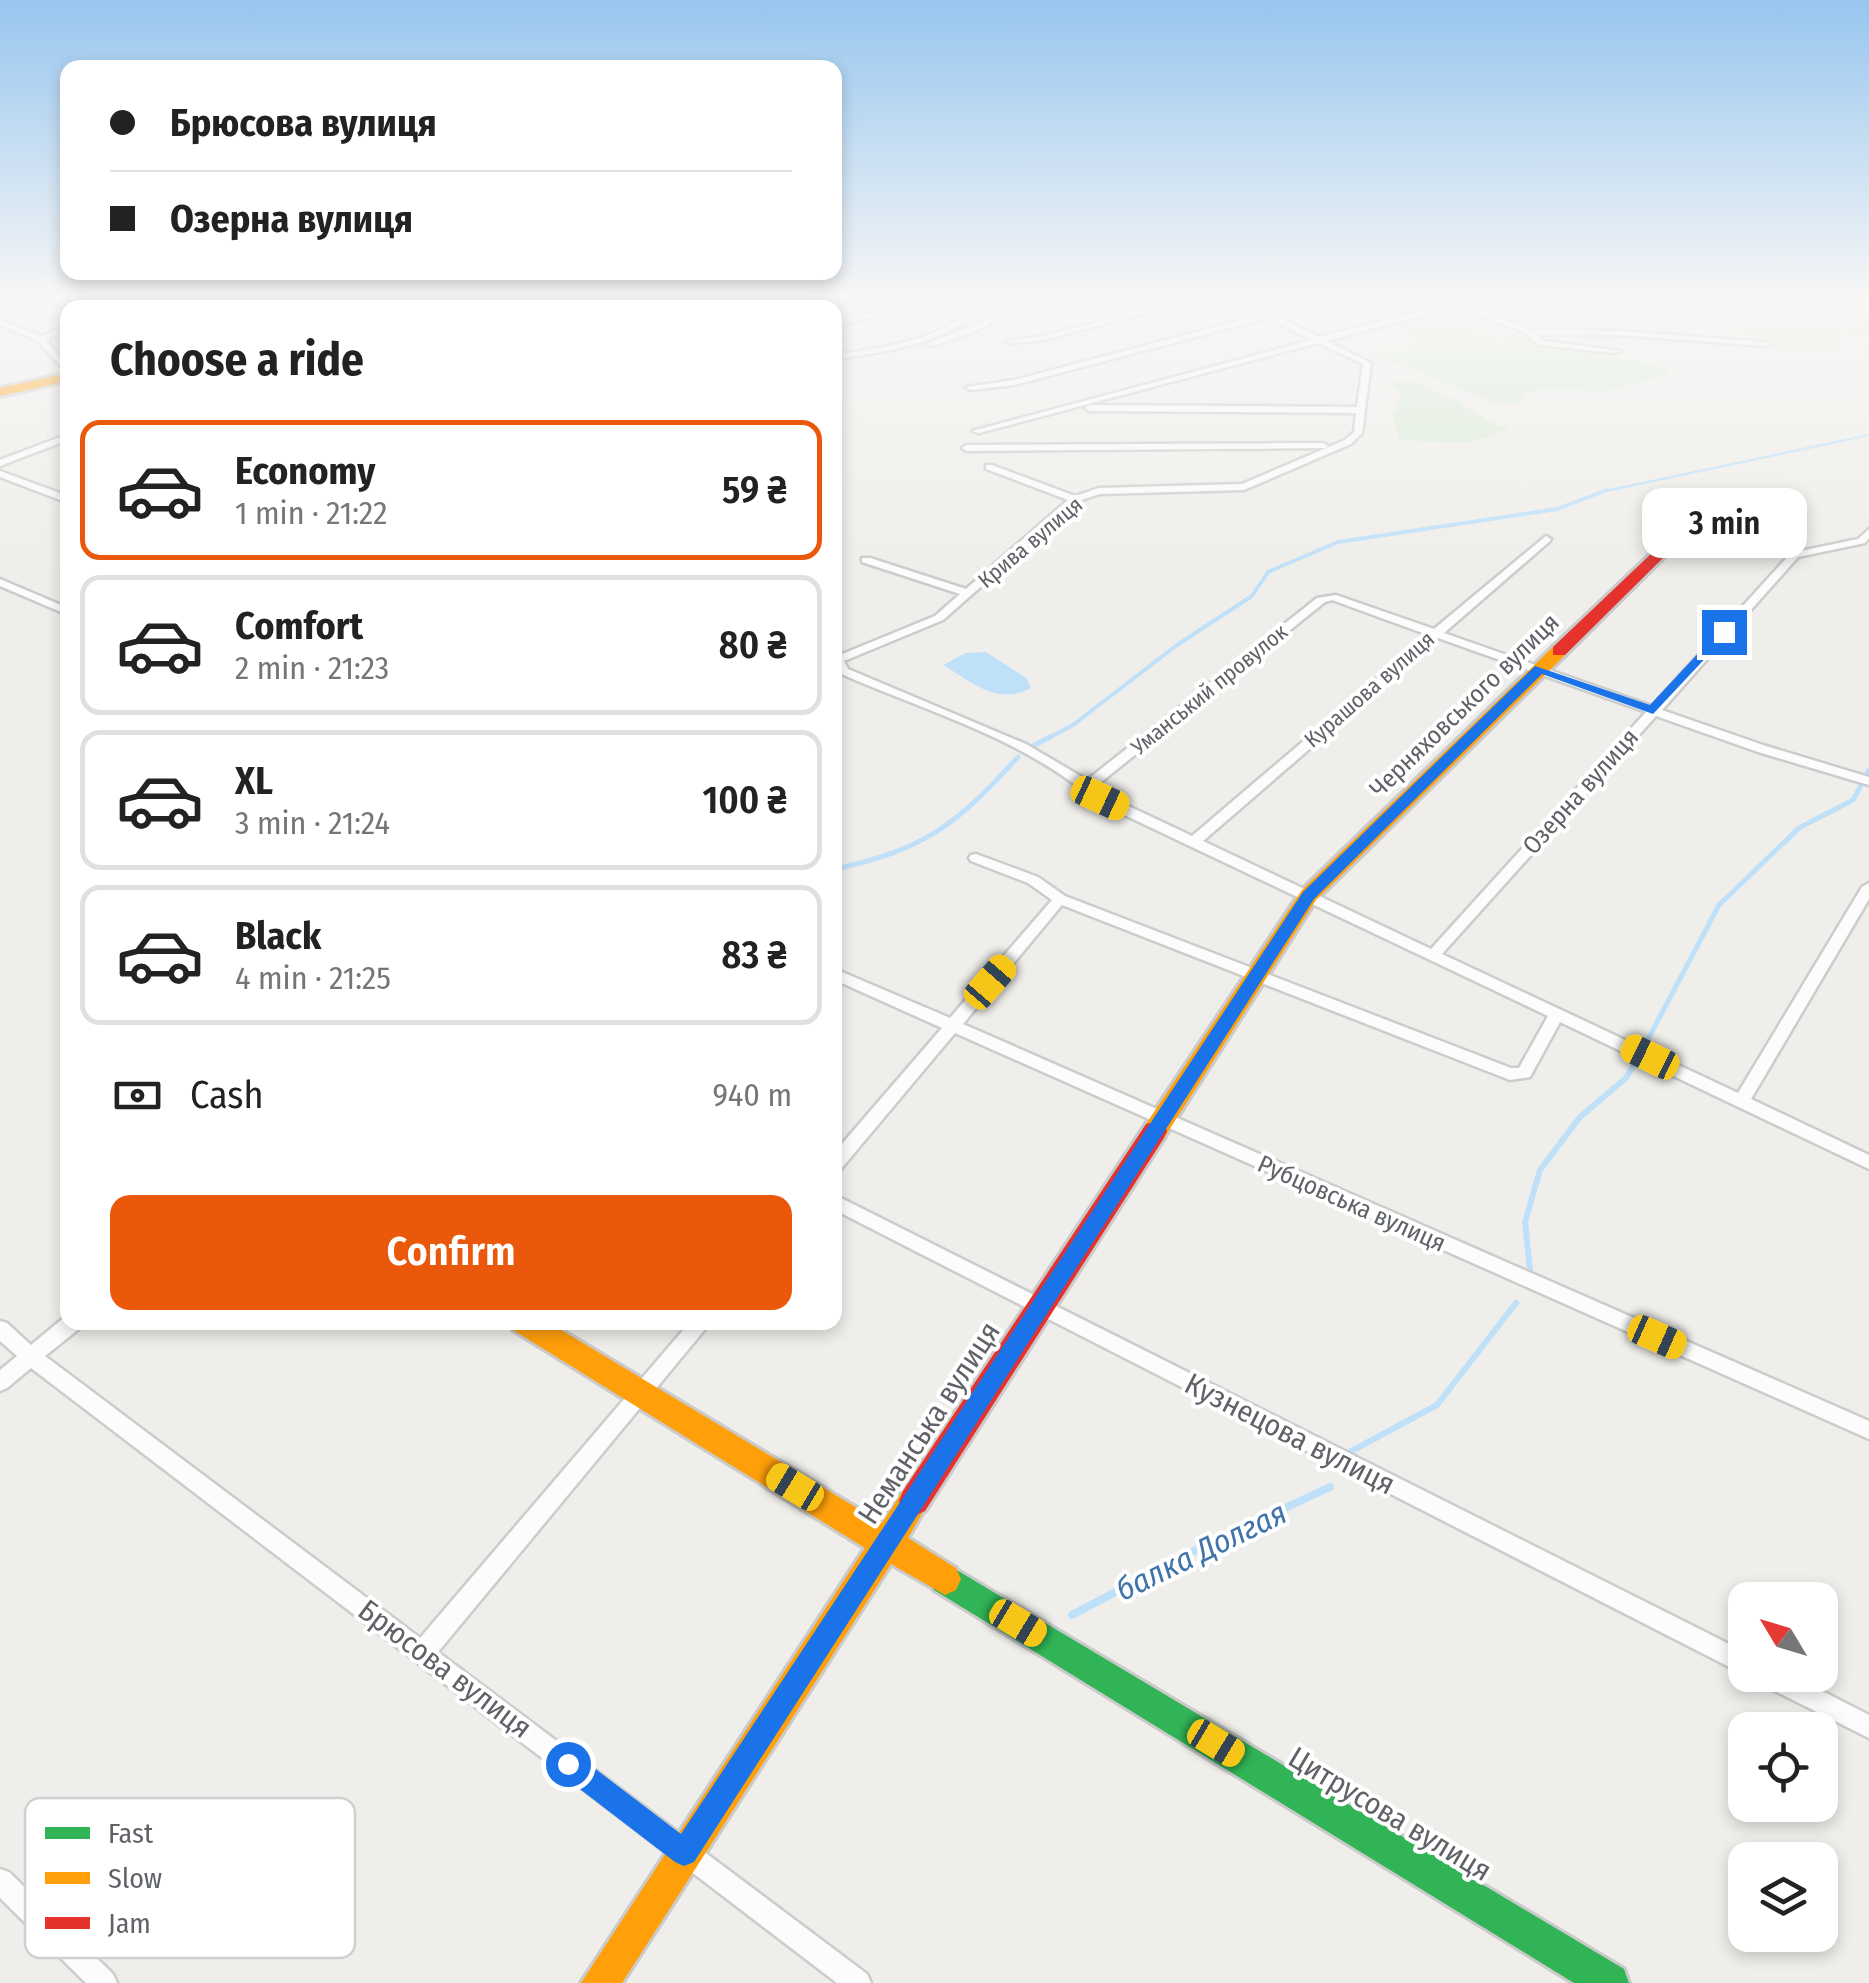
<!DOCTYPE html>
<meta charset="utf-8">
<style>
body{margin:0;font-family:"Fira Sans Condensed",sans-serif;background:#f6f6f6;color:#222;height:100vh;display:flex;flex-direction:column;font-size:38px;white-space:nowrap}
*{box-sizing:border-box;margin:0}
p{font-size:32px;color:#767676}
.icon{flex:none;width:55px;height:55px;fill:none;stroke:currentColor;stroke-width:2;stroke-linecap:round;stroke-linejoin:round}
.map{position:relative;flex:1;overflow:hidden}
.side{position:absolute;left:60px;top:300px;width:782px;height:1030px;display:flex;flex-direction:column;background:#fff;border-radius:20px;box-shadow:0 5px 15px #0003}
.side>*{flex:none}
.top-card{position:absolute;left:60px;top:60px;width:782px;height:220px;border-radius:20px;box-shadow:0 5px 15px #0003;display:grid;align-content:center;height:220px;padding:0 50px;background:#fff}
.needle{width:65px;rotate:308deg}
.controls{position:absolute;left:1728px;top:1582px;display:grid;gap:20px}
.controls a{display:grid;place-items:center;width:110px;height:110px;border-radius:20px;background:#fff;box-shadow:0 5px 15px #0003;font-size:50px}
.end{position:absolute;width:45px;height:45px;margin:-22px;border:12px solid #1a73e8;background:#fff;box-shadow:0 0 0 5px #fff}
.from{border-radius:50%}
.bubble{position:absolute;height:70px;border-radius:20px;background:#fff;box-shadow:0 5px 15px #0003;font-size:32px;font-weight:600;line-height:70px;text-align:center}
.car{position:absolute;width:30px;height:60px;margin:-30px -15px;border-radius:12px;box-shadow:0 0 8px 2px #0007;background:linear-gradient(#f5c518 24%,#345 0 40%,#f5c518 0 76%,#345 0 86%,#f5c518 0)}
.top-card b{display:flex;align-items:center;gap:35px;height:95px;font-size:38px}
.top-card b+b{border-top:2px solid #e0e0e0}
.top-card i{width:25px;height:25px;background:#222}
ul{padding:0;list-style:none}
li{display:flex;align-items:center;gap:30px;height:140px;margin:0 20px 15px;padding:0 30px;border:5px solid #e0e0e0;border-radius:20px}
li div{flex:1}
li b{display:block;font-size:38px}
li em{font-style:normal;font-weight:600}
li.selected{border-color:#ea580c}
li>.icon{width:90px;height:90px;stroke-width:1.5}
h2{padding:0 50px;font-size:45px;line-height:120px}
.pay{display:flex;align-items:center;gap:25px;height:110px;padding:0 50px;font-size:38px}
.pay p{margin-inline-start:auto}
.action{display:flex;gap:20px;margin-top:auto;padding:20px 50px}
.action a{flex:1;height:115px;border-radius:20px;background:#ea580c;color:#fff;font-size:40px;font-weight:600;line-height:115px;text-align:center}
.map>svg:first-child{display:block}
</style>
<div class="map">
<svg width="1869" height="1983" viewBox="0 0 1869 1983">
<rect width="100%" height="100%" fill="#efeeea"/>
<!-- green -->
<path fill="#d8ebd6" d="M448,297H558L513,307L403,308Z
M1519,297H1869V336L1839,333V353L1774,346L1771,338L1618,313L1608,305L1582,303C1559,332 1491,323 1456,322L1496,341L1536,339L1603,351L1614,358L1655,364L1670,374L1608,391L1546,389L1519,394L1524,401L1501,405L1376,355L1391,350L1414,351L1411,345L1415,339L1397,328L1401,324L1420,325Z
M1411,380L1461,403L1496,426L1510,428L1470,443L1400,440L1393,416L1401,399L1398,389L1387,384Z"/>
<!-- water -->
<path fill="#bfe0f9" d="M986,652L1026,678L1031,688C998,706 973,683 943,665L966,653Z"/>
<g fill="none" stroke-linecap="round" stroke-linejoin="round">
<!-- stream-far4 -->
<path stroke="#bfe0f9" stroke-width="2.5" d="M1601,492L1869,435"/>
<!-- stream-far3 -->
<path stroke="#bfe0f9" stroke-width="4" d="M1045,740L1073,725L1177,645L1252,596L1268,572L1338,542L1557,509L1607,490"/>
<!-- stream-far2 -->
<path stroke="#bfe0f9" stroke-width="5" d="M1031,747L1050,737
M835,869C926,849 956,825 1018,757
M1647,1041L1719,905L1799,828L1853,800L1869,770"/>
<!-- stream-far1 -->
<path stroke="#bfe0f9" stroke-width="6" d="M1530,1270L1525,1222L1540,1170L1580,1117L1626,1078L1635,1063
M1346,1454L1437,1405L1516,1303"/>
<!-- stream -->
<path stroke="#bfe0f9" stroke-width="8" d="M1072,1615L1181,1557L1330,1487"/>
<!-- street casing -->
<g stroke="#cbcccc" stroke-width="5">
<path id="street" d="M26,297H37L0,311V306Z
M150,297H161L136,308H125Z
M554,297H568L531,308H517Z
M683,297H697L662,308H648Z
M724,297H733L749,308H740Z
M806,297H819L786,308H772Z
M929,297H942L835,327V323Z
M983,297H990C956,344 889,351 835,359V355C885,347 951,340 983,297Z
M1007,297H1015L986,327L934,346L927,344L980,323Z
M1050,297H1073L1048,302L1044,300Z
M1192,297H1206L1043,340L1010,343L1006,341L1043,336Z
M1226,297C1242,297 1256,313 1272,313C1294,312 1318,297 1344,297L1276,316L1320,337L1472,297H1485L1465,304L1529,329L1619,331L1765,342L1769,344L1765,346L1619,335L1536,334L1544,341L1621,351L1617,353L1539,345L1525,333L1457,306L1327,341L1371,363L1362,433L1351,444L1244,490L1100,494L1078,501L943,620L844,661L848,669L1026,744L1087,780L1317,598L1336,595L1434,629L1546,536L1551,539L1550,541L1444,633L1652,706L1791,553L1858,539L1869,529V538L1865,543L1798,557L1662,710L1766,746L1869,777V785L1758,752L1656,716L1442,954L1738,1093L1862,887L1869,883V899L1751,1099L1869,1155V1169L1560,1022L1530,1077L1510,1080L1062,905L963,1024L1869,1421V1439L955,1033L841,1169L835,1171V1152L942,1028L835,980V969L950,1018L1052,900L1028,883L971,861L969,858L971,855L976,854L1038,877L1065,896L1511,1068H1519L1548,1016L1095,801C1024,738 925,711 839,673L835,666V657L935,616L960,594L862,562V558H870L966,589L1068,500L986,469V465H992L1075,496L1099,488L1242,484L1345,440L1354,432L1356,413L1089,411L1085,408L1089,405L1357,407L1363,364L1318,343L979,433L972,431L1312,340L1268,318L1014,385L970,390L966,387L1014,380L1261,315ZM1332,600L1428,635L1192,836L1105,795L1095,787L1325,602ZM1438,638L1646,712L1431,949L1203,841Z
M0,320L41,336L68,326V331L46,340L68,366V374L38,341L0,325Z
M68,434V440L0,466V460Z
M1323,443L1328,446L1326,448L967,451L962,448L967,445Z
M0,471L68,496V503L0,477Z
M0,579L68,608V615L0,586Z
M835,1195L1745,1652V1675L835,1210Z
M66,1316L68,1322H82L80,1328L45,1356L420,1638L690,1322H711L438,1652L867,1974L871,1983H837L31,1368L7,1388L0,1391V1370L17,1356L0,1341V1321L7,1323L31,1345Z
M1756,1675H1791L1869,1715V1738L1759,1683Z
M0,1869L9,1872L113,1974L117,1983H86L0,1898Z"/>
</g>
<!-- fast casing -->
<g stroke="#cacacb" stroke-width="6">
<path id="fast" d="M414,297H435L400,308H379Z
M945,1563L1624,1969L1629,1983H1574L934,1590L929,1579L934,1568Z"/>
</g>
<!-- slow casing -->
<g stroke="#cacacb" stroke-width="6">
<path id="slow" d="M68,373V381L0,396V388Z
M1559,646L1565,647V655L1316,900L1164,1138H1146L1143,1131L1146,1124L1302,890L1553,647Z
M509,1322H548L882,1523L903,1491L914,1486L925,1491L929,1501L908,1538L956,1568L961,1579L956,1590L945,1595L891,1564L622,1983H581L865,1548L513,1330Z"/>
</g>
<!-- jam casing -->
<g stroke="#cacacb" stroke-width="6">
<path id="jam" d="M1654,551L1667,554L1565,655H1553V647Z
M1155,1122L1164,1124L1167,1131L1164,1138L925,1511L914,1516L903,1511L899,1501L903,1491L1146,1124Z"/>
</g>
<!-- street -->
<use href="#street" fill="#fdfcfc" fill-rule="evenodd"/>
<!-- fast -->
<use href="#fast" fill="#30b455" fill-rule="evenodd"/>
<!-- slow -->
<use href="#slow" fill="#ff9f0a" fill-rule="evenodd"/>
<!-- jam -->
<use href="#jam" fill="#e5322d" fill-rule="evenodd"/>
</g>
<!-- sky -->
<linearGradient id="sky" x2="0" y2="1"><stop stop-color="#97c6ef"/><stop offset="0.52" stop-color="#f8f7f6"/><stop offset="1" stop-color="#f8f7f6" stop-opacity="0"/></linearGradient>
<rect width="1869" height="575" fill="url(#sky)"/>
<!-- route -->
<path fill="#1a73e8" d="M1720,630L1730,632L1653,714L1542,674L1314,899L694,1862L684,1866L675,1862L559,1773L555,1764L559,1755L568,1751L577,1755L681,1834L1303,892L1535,666L1650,705Z"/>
<g text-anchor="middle" stroke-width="8" stroke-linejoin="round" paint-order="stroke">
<!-- far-street labels -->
<g font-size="22" fill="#5f6368" stroke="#fff">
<text transform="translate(1030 542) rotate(-40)" y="8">Крива вулиця</text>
<text transform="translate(1209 689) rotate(-39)" y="8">Уманський провулок</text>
<text transform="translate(1369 689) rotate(-41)" y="8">Курашова вулиця</text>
</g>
<!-- street labels -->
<g font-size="25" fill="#5f6368" stroke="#fff">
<text transform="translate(1464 705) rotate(-44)" y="9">Черняховського вулиця</text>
<text transform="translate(1580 791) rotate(-48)" y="9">Озерна вулиця</text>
<text transform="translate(1352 1203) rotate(24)" y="9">Рубцовська вулиця</text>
</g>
<!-- near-street labels -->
<g font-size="30" fill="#5f6368" stroke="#fff">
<text transform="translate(929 1423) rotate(-57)" y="10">Неманська вулиця</text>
<text transform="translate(1290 1434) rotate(27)" y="10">Кузнецова вулиця</text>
<text transform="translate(445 1669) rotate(37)" y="10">Брюсова вулиця</text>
<text transform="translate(1390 1814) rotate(31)" y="10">Цитрусова вулиця</text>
</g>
<!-- near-water labels -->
<g font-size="32" font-style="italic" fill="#4174aa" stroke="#fff">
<text transform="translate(1201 1551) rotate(-26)" y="11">балка Долгая</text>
</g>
</g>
<!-- legend -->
<rect x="25" y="1798" width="330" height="160" rx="15" fill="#fff" stroke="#cfd0d2" stroke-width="2.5"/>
<rect x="45" y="1827" width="45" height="12" fill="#30b455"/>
<rect x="45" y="1872" width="45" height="12" fill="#ff9f0a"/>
<rect x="45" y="1917" width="45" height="12" fill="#e5322d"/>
<g font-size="28" fill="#5f6368">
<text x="108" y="1843">Fast</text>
<text x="108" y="1888">Slow</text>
<text x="108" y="1933">Jam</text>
</g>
</svg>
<div class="controls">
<a><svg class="needle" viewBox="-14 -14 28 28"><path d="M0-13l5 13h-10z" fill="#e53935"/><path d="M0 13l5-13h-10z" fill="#767676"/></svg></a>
<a><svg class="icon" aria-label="locate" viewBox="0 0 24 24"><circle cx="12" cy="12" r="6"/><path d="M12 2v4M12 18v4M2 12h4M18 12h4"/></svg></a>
<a><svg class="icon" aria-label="layers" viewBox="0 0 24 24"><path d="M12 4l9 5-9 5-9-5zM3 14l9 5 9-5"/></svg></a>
</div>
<i class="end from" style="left:568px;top:1764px"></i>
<i class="end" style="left:1724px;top:632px"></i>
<div class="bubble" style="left:1642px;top:488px;width:165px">3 min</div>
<i class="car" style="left:1100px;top:798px;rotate:115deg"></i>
<i class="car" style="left:990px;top:982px;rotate:41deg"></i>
<i class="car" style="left:1650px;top:1057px;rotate:296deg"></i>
<i class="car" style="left:1657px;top:1337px;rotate:114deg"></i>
<i class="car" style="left:795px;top:1487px;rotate:301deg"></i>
<i class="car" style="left:1018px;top:1623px;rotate:121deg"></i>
<i class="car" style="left:1216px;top:1743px;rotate:121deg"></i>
<div class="top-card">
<b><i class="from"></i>Брюсова вулиця</b>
<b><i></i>Озерна вулиця</b>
</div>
<section class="side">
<h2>Choose a ride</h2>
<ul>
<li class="selected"><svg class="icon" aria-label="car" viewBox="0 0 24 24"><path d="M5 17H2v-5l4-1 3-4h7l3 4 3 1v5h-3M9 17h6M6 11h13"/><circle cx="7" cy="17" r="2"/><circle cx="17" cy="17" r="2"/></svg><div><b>Economy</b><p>1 min · 21:22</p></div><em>59 ₴</em></li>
<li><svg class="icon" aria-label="car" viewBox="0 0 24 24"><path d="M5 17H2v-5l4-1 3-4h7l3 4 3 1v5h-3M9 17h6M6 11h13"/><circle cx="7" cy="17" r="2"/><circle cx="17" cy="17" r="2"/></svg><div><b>Comfort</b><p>2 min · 21:23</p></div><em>80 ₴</em></li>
<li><svg class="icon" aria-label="car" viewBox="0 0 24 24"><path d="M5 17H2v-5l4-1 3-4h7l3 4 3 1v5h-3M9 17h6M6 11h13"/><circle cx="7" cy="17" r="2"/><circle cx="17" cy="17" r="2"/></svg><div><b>XL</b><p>3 min · 21:24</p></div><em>100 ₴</em></li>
<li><svg class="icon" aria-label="car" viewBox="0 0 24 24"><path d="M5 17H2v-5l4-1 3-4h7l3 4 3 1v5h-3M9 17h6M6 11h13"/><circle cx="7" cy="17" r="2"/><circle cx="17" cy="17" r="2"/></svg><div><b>Black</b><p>4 min · 21:25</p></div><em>83 ₴</em></li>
</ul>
<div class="pay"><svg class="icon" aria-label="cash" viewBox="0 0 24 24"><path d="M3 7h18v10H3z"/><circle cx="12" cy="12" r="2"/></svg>Cash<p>940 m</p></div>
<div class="action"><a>Confirm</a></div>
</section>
</div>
